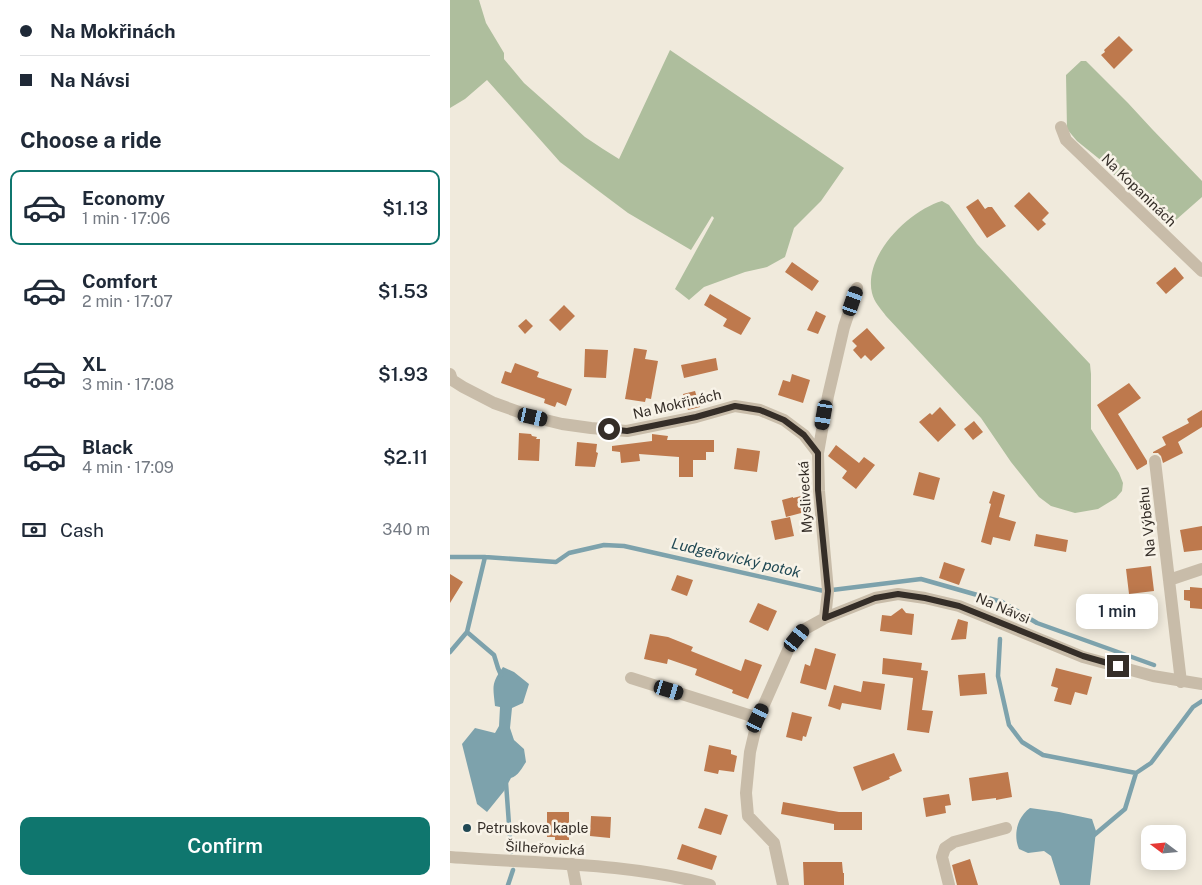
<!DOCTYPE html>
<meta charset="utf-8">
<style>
body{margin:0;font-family:"Public Sans",sans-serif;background:#f6f6f7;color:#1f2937;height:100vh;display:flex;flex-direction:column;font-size:19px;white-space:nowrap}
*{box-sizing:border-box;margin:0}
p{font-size:16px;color:#747a83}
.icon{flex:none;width:28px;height:28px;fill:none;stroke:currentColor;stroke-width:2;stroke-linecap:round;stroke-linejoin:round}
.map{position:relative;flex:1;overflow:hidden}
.details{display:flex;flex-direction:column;background:#fff;width:450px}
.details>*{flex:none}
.top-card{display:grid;align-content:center;height:110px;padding:0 20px;background:#fff}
.needle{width:32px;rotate:286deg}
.tools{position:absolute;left:691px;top:825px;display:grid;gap:10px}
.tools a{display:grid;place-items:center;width:45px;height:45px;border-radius:10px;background:#fff;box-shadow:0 2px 12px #0003;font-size:25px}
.end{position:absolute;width:22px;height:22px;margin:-11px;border:6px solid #352e28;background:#fff;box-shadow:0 0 0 2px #fff}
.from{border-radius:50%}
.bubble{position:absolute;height:35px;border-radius:10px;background:#fff;box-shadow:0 2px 12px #0003;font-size:16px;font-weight:600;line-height:35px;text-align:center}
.car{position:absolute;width:15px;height:30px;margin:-15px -8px;border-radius:6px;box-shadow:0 0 4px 1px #0007;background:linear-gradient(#222 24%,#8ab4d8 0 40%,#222 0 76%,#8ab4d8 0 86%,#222 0)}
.top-card b{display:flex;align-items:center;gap:18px;height:48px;font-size:19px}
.top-card b+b{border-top:1px solid #e0e1e3}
.top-card i{width:12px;height:12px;background:#1f2937}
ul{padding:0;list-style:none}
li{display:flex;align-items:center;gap:15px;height:75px;margin:0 10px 8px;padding:0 10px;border:2px solid transparent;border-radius:10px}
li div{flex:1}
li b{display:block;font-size:19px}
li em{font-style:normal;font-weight:600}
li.current{border-color:#0f766e}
li>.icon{width:45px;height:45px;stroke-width:1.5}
h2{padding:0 20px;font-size:22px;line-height:60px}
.pay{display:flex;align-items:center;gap:12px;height:55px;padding:0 20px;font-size:19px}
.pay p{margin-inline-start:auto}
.cta{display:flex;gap:10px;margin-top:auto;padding:10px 20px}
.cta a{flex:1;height:58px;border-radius:10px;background:#0f766e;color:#fff;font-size:20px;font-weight:600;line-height:58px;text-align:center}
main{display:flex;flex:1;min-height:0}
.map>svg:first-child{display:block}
</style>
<main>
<section class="details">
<div class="top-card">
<b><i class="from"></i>Na Mokřinách</b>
<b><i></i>Na Návsi</b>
</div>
<h2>Choose a ride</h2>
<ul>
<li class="current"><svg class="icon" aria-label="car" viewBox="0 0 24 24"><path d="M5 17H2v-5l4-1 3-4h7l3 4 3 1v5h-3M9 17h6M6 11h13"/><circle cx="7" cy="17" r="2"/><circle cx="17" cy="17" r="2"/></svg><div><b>Economy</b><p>1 min · 17:06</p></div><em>$1.13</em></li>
<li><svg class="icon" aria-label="car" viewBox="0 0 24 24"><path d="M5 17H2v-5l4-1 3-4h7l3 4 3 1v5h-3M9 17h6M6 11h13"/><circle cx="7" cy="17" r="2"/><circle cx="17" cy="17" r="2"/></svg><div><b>Comfort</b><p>2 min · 17:07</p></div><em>$1.53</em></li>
<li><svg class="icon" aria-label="car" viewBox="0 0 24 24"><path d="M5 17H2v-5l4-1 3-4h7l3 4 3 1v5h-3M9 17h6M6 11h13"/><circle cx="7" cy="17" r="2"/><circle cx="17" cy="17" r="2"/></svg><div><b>XL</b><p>3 min · 17:08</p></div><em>$1.93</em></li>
<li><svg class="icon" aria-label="car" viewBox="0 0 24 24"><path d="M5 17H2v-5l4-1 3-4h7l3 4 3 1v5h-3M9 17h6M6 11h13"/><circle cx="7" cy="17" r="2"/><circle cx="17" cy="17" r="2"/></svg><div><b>Black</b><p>4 min · 17:09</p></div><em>$2.11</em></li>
</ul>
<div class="pay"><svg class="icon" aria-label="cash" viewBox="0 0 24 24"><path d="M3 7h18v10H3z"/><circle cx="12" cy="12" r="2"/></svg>Cash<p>340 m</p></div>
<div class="cta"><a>Confirm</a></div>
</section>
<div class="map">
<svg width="752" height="885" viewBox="0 0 752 885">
<rect width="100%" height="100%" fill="#f0eadc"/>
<!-- green -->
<path fill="#aebe9d" d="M0,0H29L36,23L54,53V59L74,83L135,137L153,149L169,159L220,50L394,168L371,201L344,228L335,257L317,267L295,272L254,287L239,300L225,289L264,218L262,216L241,250L178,213L110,162L37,80L15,99L0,108Z
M631,61H636L678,103L702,129L752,181V197L719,226L715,225L655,166L653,162L627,141L617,129L616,75Z
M492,201L499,205L527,244L640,364L641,374V429L669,473L673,483L672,491L666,498L648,509L625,513L601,506L589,497L561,462L531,418L436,316C431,309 424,302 422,293C413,255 460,210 492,201Z"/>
<!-- water -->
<path fill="#7da2ac" d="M53,667L64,672L79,684L73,703L62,708L60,728L64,740L74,749L76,762C72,768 68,776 61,778L54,791L37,812L27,804L12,744L25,728L45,733L49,726L50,707L45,706C43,686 41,684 53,667Z
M580,808L609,812L642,819L646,831L640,885H610L601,856L594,851L578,853L569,849C563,835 567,817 580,808Z"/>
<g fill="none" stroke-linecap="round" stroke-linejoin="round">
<!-- stream -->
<path stroke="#7da2ac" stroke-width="4.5" d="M0,557H35L106,562L119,553L154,545L174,546L374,591L471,579L552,602L587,623L704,665
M35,557L17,632L44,655L48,668L51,675
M550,639L548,676L559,725L572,742L593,755L686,773
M0,652L17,632
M56,783L61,852
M643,836L675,809L686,773L701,763L743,707L752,701
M58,885L63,870"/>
</g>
<!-- building -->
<path fill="#be794d" d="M669,36L683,50L664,69L651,55L655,52L654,50Z
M579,192L599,213L592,220L596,224L588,231L564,206Z
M528,199L535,209L538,207H542L556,226L537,238L516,207Z
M342,262L369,281L362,291L335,272Z
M725,267L734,278L716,294L706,283Z
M260,294L301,318L291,335L273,326L277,319L254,305Z
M114,305L125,316L110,331L99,320Z
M366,311L376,316L368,334L357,330Z
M76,319L83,326L75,334L68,326Z
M417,328L435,348L421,361L415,355L411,359L403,350L407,346L402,341Z
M184,348L197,350L195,359L208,361L201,399L196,398L195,402L175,399Z
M135,349L158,350L156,378L134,377Z
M266,358L268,370L234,378L231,365Z
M65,363L89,372L87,377L122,389L116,406L107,402L105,407L94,403L95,399L51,383L55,371L61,373Z
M342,374L360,380L353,403L328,395L333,380L340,382Z
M679,383L691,398L668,414L697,461V464L687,470L647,405Z
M245,391L250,407L238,410L233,394Z
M490,407L506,425L488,442L469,422L480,413L482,415Z
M752,410V427L728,442L733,453L713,463L711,456L708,453H703V452L716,445L712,437L739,423L737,419Z
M524,421L533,432L523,440L514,429Z
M69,433L81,434L82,436L87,437L86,439H90L89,461L68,460Z
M202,434L218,436L217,440H264V452H256V460H243V477H229V457L189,454L190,461L171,463L170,452L162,451V446L202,441Z
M127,442L147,444L146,452L148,453L145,467L125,466Z
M386,445L409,463L414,457L425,465L406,489L392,478L397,471L378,456Z
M287,448L310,451L307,472L284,469Z
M469,472L490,478L484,500L463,495Z
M543,491L555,495L549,517L566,522L560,541L543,537L541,545L531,542L541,504L539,503Z
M351,496L355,512L336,517L332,500L343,497V498Z
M340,517L344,536L325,540L321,521Z
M752,526V550L734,552L730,530Z
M586,534L618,540L616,552L584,546Z
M494,562L515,569L509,585L489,578Z
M701,566L704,591L679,594L676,569Z
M0,574L13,582L0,603Z
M227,575L243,580L237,596L221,590Z
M740,587L752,588V609L740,608V601L734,600V590H740Z
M308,603L327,611L318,631L299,622Z
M452,608L456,613L464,614L462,635L430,631L432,615L441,616Z
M508,619L518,622L516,639L501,640Z
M200,634L218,637L243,647L241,651L291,671L295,659L312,665L298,699L282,693L283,690L245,675L247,669L218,659L217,664L194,659Z
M365,648L386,654L376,690L350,683L355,664L360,666Z
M433,658L472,663L471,670L478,671L472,710L483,711L479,733L457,730L463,678L432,674Z
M606,668L642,677L637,695L625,692L621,705L604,701L608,688L601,686Z
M535,673L537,694L510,696L508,675Z
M413,681L435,684L431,710L392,703L390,710L378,706L384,685L411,692Z
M342,712L362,717L356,737L353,736L352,741L336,737Z
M259,745L281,750V754L287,756L284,772L269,770L268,774L254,771Z
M444,753L452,771L439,777L440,779L412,791L403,767Z
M558,772L562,797L546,800V798L522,801L519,778Z
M499,794L501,805L495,806L496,813L476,817L473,798Z
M333,802L389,812H412V830H384V824L331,814Z
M255,808L278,815L271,835L248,828Z
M97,812H119V840H105V837H97Z
M141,816L161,817L160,838L140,836Z
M232,844L267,856L262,870L227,859Z
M520,859L528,885H507L502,865Z
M353,862H392L393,873H394V885H354Z"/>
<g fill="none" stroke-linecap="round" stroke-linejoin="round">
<!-- minor -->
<path stroke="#c8bca9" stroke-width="12" d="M611,127L616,140L752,271
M0,374L2,380L13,387L44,403L83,417L112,424L141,428L177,431L246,417L285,406L310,410L334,420L354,435L368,453
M705,461L731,682
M719,580L752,569
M375,618L378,591L369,491L368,453L378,396L394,327L407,288
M181,678L308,718
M122,864L126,885
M333,885L324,843L298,816L296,793L300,752L308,718L339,648L355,629L375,618L425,598L448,594L475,598L509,606L633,657L703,676L752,684
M499,885L492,857L495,848L504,842L556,828"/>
<!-- tertiary -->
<path stroke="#c8bca9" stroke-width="12" d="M0,857C87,864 175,862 260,885"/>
</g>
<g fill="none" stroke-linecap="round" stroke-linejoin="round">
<!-- route -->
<path stroke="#352e28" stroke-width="6" d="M159,429L177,431L246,417L285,406L310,410L334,420L354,435L368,453V490L378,591L375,618L425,598L448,594L475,598L509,606L633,656L668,666"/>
</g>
<!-- markers -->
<circle fill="#214954" stroke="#f8f3e8" stroke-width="2" cx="17" cy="828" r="5"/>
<g text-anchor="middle" stroke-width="5" stroke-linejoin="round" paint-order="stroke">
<!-- street labels -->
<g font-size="14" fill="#352e28" stroke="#f8f3e8">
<text transform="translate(689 190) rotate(44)" y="5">Na Kopaninách</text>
<text transform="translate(227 404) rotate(-13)" y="5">Na Mokřinách</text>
<text transform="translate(355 497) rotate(-93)" y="5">Myslivecká</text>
<text transform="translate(697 522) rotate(-96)" y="5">Na Výběhu</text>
<text transform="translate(553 608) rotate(23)" y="5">Na Návsi</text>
<text transform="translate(95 848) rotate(3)" y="5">Šilheřovická</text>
</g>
<!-- poi labels -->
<g font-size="14" fill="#352e28" stroke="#f8f3e8" text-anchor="start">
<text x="27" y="833">Petruskova kaple</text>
</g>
<!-- water labels -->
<g font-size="15" font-style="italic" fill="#214954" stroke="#f8f3e8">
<text transform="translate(286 558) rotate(13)" y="5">Ludgeřovický potok</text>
</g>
</g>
</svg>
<div class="tools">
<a><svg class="needle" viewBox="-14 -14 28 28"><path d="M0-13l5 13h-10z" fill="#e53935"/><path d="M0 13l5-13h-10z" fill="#747a83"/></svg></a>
</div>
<i class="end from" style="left:159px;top:429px"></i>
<i class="end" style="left:668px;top:666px"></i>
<div class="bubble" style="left:626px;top:594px;width:82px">1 min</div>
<i class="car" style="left:403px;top:301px;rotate:19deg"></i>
<i class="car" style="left:374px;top:415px;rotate:190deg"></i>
<i class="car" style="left:83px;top:417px;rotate:103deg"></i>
<i class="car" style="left:347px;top:638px;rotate:39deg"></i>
<i class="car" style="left:219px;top:690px;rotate:107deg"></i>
<i class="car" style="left:308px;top:718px;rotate:25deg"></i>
</div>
</main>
